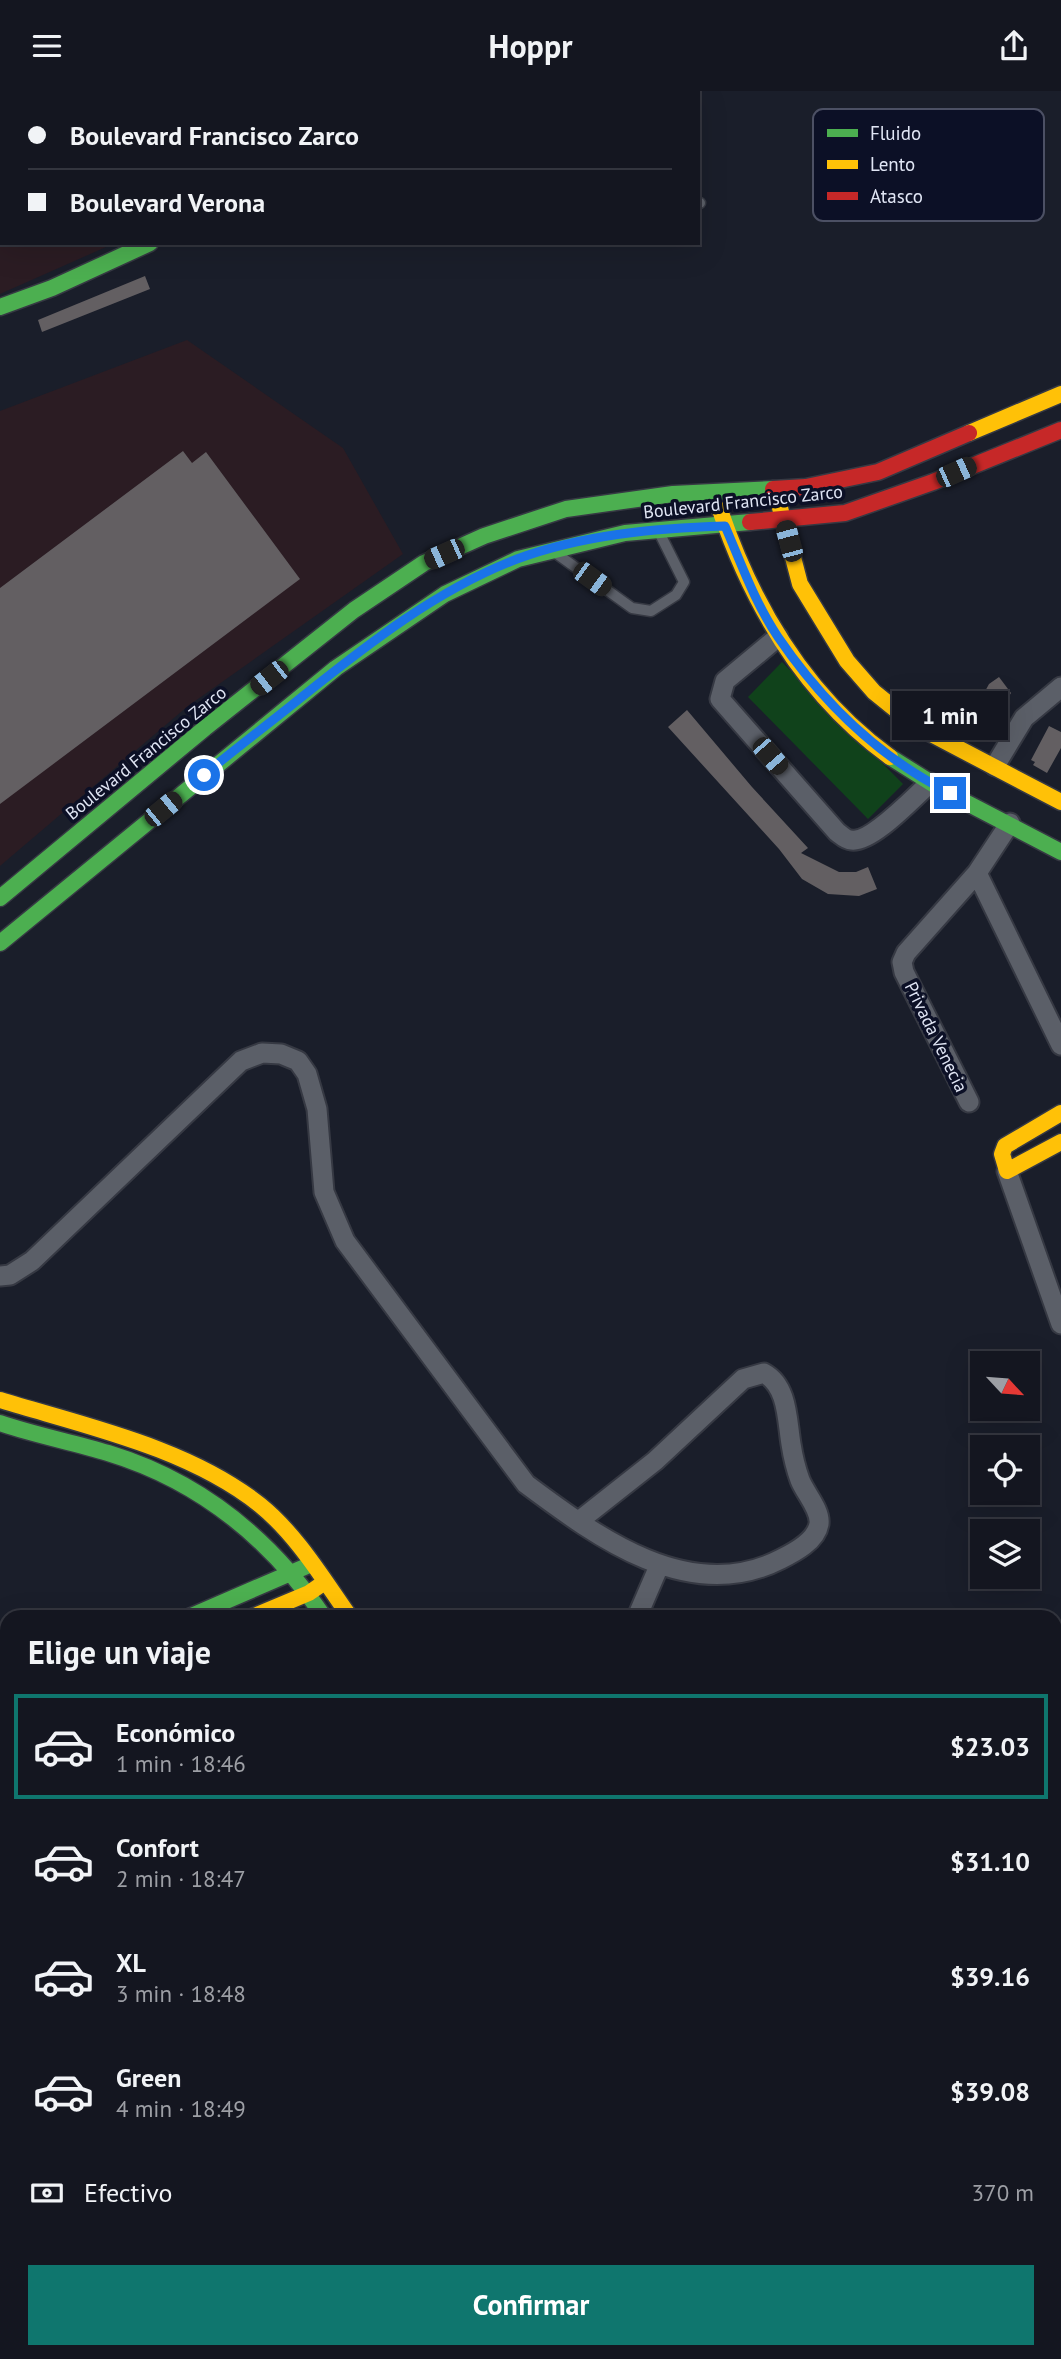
<!DOCTYPE html>
<html lang="es">
<meta charset="utf-8">
<style>
body{margin:0;font-family:"PT Sans",sans-serif;background:#1d1f29;color:#f1f3f6;height:100vh;display:flex;flex-direction:column;font-size:26px;white-space:nowrap}
*{box-sizing:border-box;margin:0}
p{font-size:23px;color:#9d9fa5}
.icon{flex:none;width:38px;height:38px;fill:none;stroke:currentColor;stroke-width:2;stroke-linecap:round;stroke-linejoin:round}
.map{position:relative;flex:1;overflow:hidden}
.details{position:absolute;left:0px;top:1519px;width:1062px;height:749px;display:flex;flex-direction:column;background:#141620;border-radius:21px 21px 0 0;box-shadow:0 7px 28px #0002,0 0 0 2px #33353e}
.details>*{flex:none}
.guide{position:absolute;left:0px;top:0px;width:700px;height:154px;box-shadow:0 7px 28px #0002,0 0 0 2px #33353e;display:grid;align-content:center;height:154px;padding:0 28px;background:#141620}
.needle{width:46px;rotate:116deg}
.controls{position:absolute;left:970px;top:1260px;display:grid;gap:14px}
.controls a{display:grid;place-items:center;width:70px;height:70px;border-radius:0px;background:#141620;box-shadow:0 7px 28px #0002,0 0 0 2px #33353e;font-size:35px}
.end{position:absolute;width:32px;height:32px;margin:-16px;border:9px solid #1a73e8;background:#fff;box-shadow:0 0 0 4px #fff}
.from{border-radius:50%}
.bubble{position:absolute;height:49px;border-radius:0px;background:#141620;box-shadow:0 7px 28px #0002,0 0 0 2px #33353e;font-size:23px;font-weight:600;line-height:49px;text-align:center}
.car{position:absolute;width:21px;height:42px;margin:-21px -10px;border-radius:9px;box-shadow:0 0 5px 2px #0007;background:linear-gradient(#222 24%,#8ab4d8 0 40%,#222 0 76%,#8ab4d8 0 86%,#222 0)}
.guide b{display:flex;align-items:center;gap:24px;height:66px;font-size:26px}
.guide b+b{border-top:2px solid #33353e}
.guide i{width:18px;height:18px;background:#f1f3f6}
ul{padding:0;list-style:none}
li{display:flex;align-items:center;gap:21px;height:105px;margin:0 14px 10px;padding:0 14px;border:4px solid transparent;border-radius:0px}
li div{flex:1}
li b{display:block;font-size:26px}
li em{font-style:normal;font-weight:600}
li.on{border-color:#0f766e}
li>.icon{width:63px;height:63px;stroke-width:1.5}
h2{padding:0 28px;font-size:32px;line-height:84px}
.pay{display:flex;align-items:center;gap:18px;height:77px;padding:0 28px;font-size:26px}
.pay p{margin-inline-start:auto}
.button{display:flex;gap:14px;margin-top:auto;padding:14px 28px}
.button a{flex:1;height:80px;border-radius:0px;background:#0f766e;color:#fff;font-size:28px;font-weight:600;line-height:80px;text-align:center}
header{display:flex;justify-content:space-between;align-items:center;height:91px;padding:0 28px;background:#141620;font-size:32px;font-weight:600}
.map>svg:first-child{display:block}
</style>
<header><svg class="icon" aria-label="menu" viewBox="0 0 24 24"><path d="M4 6h16M4 12h16M4 18h16"/></svg>Hoppr<svg class="icon" aria-label="share" viewBox="0 0 24 24"><path d="M12 15V3M7 8l5-5 5 5M5 13v7h14v-7"/></svg></header>
<div class="map">
<svg width="1061" height="2268" viewBox="0 0 1061 2268">
<rect width="100%" height="100%" fill="#1a1e2a"/>
<!-- industrial -->
<path fill="#2b1c23" d="M0,0L122,2H2V152H115L0,203Z
M187,249L343,357L403,463L188,615L0,775V320Z"/>
<!-- green -->
<path fill="#10421b" d="M782,571L903,693L868,728L748,606Z"/>
<!-- building -->
<path fill="#635f62" d="M145,185L150,198L42,241L38,229Z
M183,360L192,372L206,361L300,488L0,713V497Z
M999,586L1011,602L982,647L965,637L989,593Z
M687,619L752,696L808,757L801,762L839,781H856L868,776L877,798L859,805L828,803L802,788L779,758L668,636Z
M1049,635L1061,641V657L1047,682L1033,674L1035,671L1031,669Z"/>
<g fill="none" stroke-linecap="round" stroke-linejoin="round">
<!-- lane casing -->
<g stroke="#363943" stroke-width="13">
<path id="lane" d="M562,0L563,2
M698,112H700
M557,463L632,517L651,520L676,504L684,491L660,443"/>
</g>
<!-- street casing -->
<g stroke="#363943" stroke-width="23">
<path id="street" d="M141,0L143,2
M324,0L325,2
M778,546L725,590L720,608L837,741C841,744 846,749 851,749C871,753 915,705 930,692
M995,675L1024,627L1061,596
M977,782L1061,954
M969,1011L904,881L902,871L906,862L977,782L1010,732
M1007,1080L1061,1233
M0,1185L10,1184L32,1170L241,970L262,962L281,963L298,970L307,983L317,1018L324,1101L345,1150L526,1393C597,1446 690,1515 781,1468C795,1461 816,1450 819,1433C821,1419 805,1402 800,1389C796,1378 793,1366 791,1353C787,1329 788,1295 764,1282L743,1288L655,1370L579,1430
M637,1526L659,1475
M0,2266L7,2254"/>
</g>
<!-- fast casing -->
<g stroke="#363943" stroke-width="19">
<path id="fast" d="M0,216L52,197L150,152
M890,666L944,700L1061,761
M0,807L205,637L354,519L424,472L484,445L566,418L673,403L773,398
M0,852L336,577L445,503L518,468L625,442L750,431
M0,1332C35,1344 72,1351 108,1362C200,1390 270,1447 324,1526
M189,1526L307,1475
M0,1597L7,1595
M0,1622L7,1620
M0,2123L7,2129
M1055,2145L1061,2150
M1055,2175L1061,2180"/>
</g>
<!-- slow casing -->
<g stroke="#363943" stroke-width="19">
<path id="slow" d="M458,2L462,0
M506,2L510,0
M969,342L1061,303
M779,413L800,493L847,570L874,601L916,635L1061,711
M720,419C753,516 806,605 890,666
M1061,1022L1005,1055L1002,1063L1007,1080L1061,1051
M0,1309C85,1335 189,1357 260,1414C297,1444 323,1488 350,1526
M252,1526L309,1502L322,1493
M0,2169L7,2175
M74,2261L77,2268
M107,2261L109,2268"/>
</g>
<!-- jam casing -->
<g stroke="#363943" stroke-width="19">
<path id="jam" d="M773,398L806,396L878,381L969,342
M750,431L845,422L933,391L1061,339"/>
</g>
<!-- lane -->
<use href="#lane" stroke="#5b5f68" stroke-width="10"/>
<!-- street -->
<use href="#street" stroke="#5b5f68" stroke-width="19"/>
<!-- fast -->
<use href="#fast" stroke="#4caf50" stroke-width="16"/>
<!-- slow -->
<use href="#slow" stroke="#ffc107" stroke-width="16"/>
<!-- jam -->
<use href="#jam" stroke="#c62828" stroke-width="16"/>
</g>
<g fill="none" stroke-linecap="round" stroke-linejoin="round">
<!-- route -->
<path stroke="#1a73e8" stroke-width="9" d="M204,684C236,657 270,632 303,605C368,553 438,498 517,468C582,444 655,437 725,435C741,472 755,512 778,546C823,612 878,666 950,702"/>
</g>
<g text-anchor="middle" stroke-width="7" stroke-linejoin="round" paint-order="stroke">
<!-- street labels -->
<g font-size="18" fill="#e0e5f4" stroke="#0c1026">
<text transform="translate(743 411) rotate(-6)" y="6">Boulevard Francisco Zarco</text>
<text transform="translate(146 662) rotate(-39)" y="6">Boulevard Francisco Zarco</text>
<text transform="translate(936 946) rotate(64)" y="6">Privada Venecia</text>
</g>
</g>
<!-- legend -->
<rect x="813" y="18" width="231" height="112" rx="10" fill="#0c1026" stroke="#4c5064" stroke-width="2"/>
<rect x="827" y="38" width="31" height="8" fill="#4caf50"/>
<rect x="827" y="69" width="31" height="9" fill="#ffc107"/>
<rect x="827" y="101" width="31" height="8" fill="#c62828"/>
<g font-size="19" fill="#e0e5f4">
<text x="870" y="49">Fluido</text>
<text x="870" y="80">Lento</text>
<text x="870" y="112">Atasco</text>
</g>
</svg>
<div class="controls">
<a><svg class="needle" viewBox="-14 -14 28 28"><path d="M0-13l5 13h-10z" fill="#e53935"/><path d="M0 13l5-13h-10z" fill="#9d9fa5"/></svg></a>
<a><svg class="icon" aria-label="locate" viewBox="0 0 24 24"><circle cx="12" cy="12" r="6"/><path d="M12 2v4M12 18v4M2 12h4M18 12h4"/></svg></a>
<a><svg class="icon" aria-label="layers" viewBox="0 0 24 24"><path d="M12 4l9 5-9 5-9-5zM3 14l9 5 9-5"/></svg></a>
</div>
<i class="end from" style="left:204px;top:684px"></i>
<i class="end" style="left:950px;top:702px"></i>
<div class="bubble" style="left:892px;top:600px;width:116px">1 min</div>
<i class="car" style="left:956px;top:381px;rotate:66deg"></i>
<i class="car" style="left:789px;top:450px;rotate:345deg"></i>
<i class="car" style="left:444px;top:463px;rotate:246deg"></i>
<i class="car" style="left:592px;top:488px;rotate:126deg"></i>
<i class="car" style="left:269px;top:587px;rotate:232deg"></i>
<i class="car" style="left:770px;top:665px;rotate:139deg"></i>
<i class="car" style="left:163px;top:718px;rotate:51deg"></i>
<div class="guide">
<b><i class="from"></i>Boulevard Francisco Zarco</b>
<b><i></i>Boulevard Verona</b>
</div>
<section class="details">
<h2>Elige un viaje</h2>
<ul>
<li class="on"><svg class="icon" aria-label="car" viewBox="0 0 24 24"><path d="M5 17H2v-5l4-1 3-4h7l3 4 3 1v5h-3M9 17h6M6 11h13"/><circle cx="7" cy="17" r="2"/><circle cx="17" cy="17" r="2"/></svg><div><b>Económico</b><p>1 min · 18:46</p></div><em>$23.03</em></li>
<li><svg class="icon" aria-label="car" viewBox="0 0 24 24"><path d="M5 17H2v-5l4-1 3-4h7l3 4 3 1v5h-3M9 17h6M6 11h13"/><circle cx="7" cy="17" r="2"/><circle cx="17" cy="17" r="2"/></svg><div><b>Confort</b><p>2 min · 18:47</p></div><em>$31.10</em></li>
<li><svg class="icon" aria-label="car" viewBox="0 0 24 24"><path d="M5 17H2v-5l4-1 3-4h7l3 4 3 1v5h-3M9 17h6M6 11h13"/><circle cx="7" cy="17" r="2"/><circle cx="17" cy="17" r="2"/></svg><div><b>XL</b><p>3 min · 18:48</p></div><em>$39.16</em></li>
<li><svg class="icon" aria-label="car" viewBox="0 0 24 24"><path d="M5 17H2v-5l4-1 3-4h7l3 4 3 1v5h-3M9 17h6M6 11h13"/><circle cx="7" cy="17" r="2"/><circle cx="17" cy="17" r="2"/></svg><div><b>Green</b><p>4 min · 18:49</p></div><em>$39.08</em></li>
</ul>
<div class="pay"><svg class="icon" aria-label="cash" viewBox="0 0 24 24"><path d="M3 7h18v10H3z"/><circle cx="12" cy="12" r="2"/></svg>Efectivo<p>370 m</p></div>
<div class="button"><a>Confirmar</a></div>
</section>
</div>
